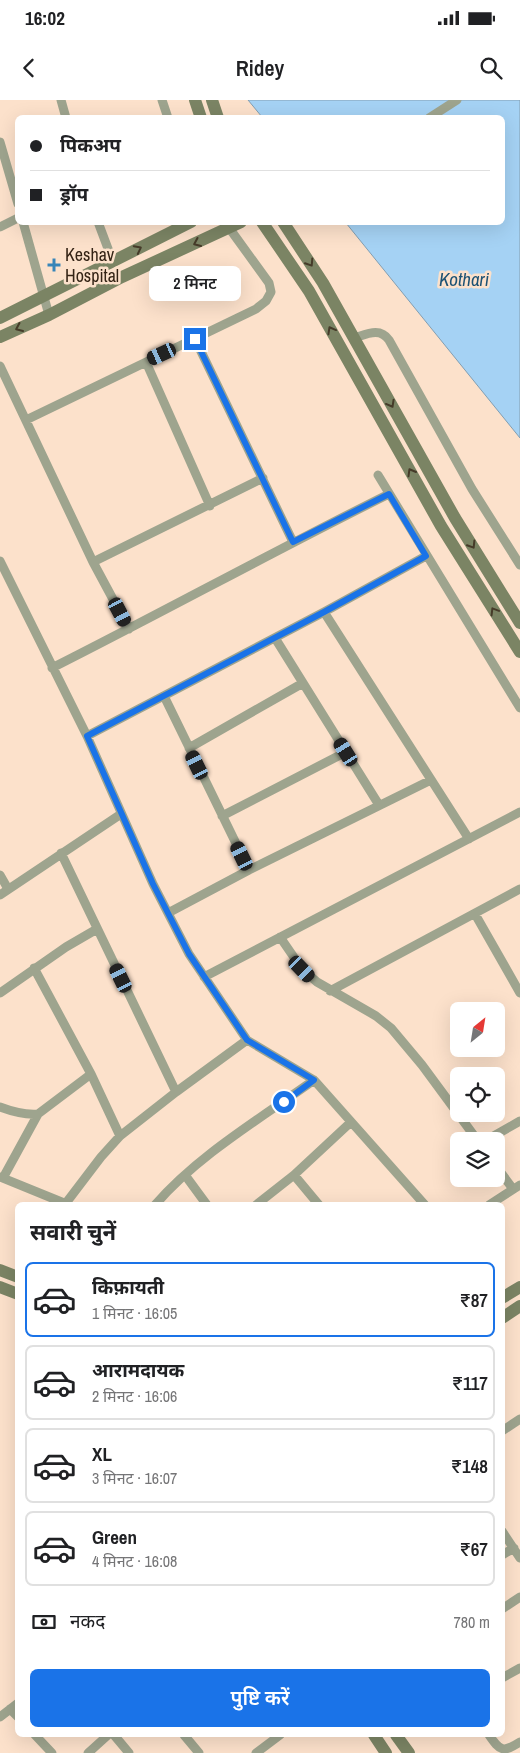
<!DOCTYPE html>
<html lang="hi">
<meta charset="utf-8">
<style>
body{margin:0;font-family:"Archivo Narrow","Noto Sans Devanagari",sans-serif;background:#f2f2f2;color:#202124;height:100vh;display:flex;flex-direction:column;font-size:19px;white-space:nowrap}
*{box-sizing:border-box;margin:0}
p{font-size:16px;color:#757577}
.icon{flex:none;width:28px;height:28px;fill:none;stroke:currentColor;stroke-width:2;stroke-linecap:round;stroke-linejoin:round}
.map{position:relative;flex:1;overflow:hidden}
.panel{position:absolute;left:15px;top:1102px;width:490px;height:535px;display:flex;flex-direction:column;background:#fff;border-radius:8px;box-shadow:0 5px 20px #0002}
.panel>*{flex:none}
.banner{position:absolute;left:15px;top:15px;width:490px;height:110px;border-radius:8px;box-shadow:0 5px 20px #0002;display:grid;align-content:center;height:110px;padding:0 15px;background:#fff}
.needle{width:32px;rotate:30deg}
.buttons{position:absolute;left:450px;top:902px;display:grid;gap:10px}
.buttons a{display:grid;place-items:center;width:55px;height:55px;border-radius:8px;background:#fff;box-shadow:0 5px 20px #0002;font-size:25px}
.end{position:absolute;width:22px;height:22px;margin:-11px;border:6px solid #1a73e8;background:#fff;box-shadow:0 0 0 2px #fff}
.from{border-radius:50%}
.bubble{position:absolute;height:35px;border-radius:8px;background:#fff;box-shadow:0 5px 20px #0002;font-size:16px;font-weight:600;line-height:35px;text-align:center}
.car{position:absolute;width:15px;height:30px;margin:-15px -8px;border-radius:6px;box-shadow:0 0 4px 1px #0007;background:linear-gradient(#222 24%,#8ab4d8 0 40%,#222 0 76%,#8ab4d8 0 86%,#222 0)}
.banner b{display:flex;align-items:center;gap:18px;height:48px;font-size:19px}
.banner b+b{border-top:1px solid #e0e0e0}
.banner i{width:12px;height:12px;background:#202124}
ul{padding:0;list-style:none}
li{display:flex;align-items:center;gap:15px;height:75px;margin:0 10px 8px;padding:0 5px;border:2px solid #e0e0e0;border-radius:8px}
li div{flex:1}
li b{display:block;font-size:19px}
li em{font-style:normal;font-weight:600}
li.current{border-color:#1a73e8}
li>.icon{width:45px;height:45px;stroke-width:1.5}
h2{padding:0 15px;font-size:22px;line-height:60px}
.pay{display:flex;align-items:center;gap:12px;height:55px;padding:0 15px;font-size:19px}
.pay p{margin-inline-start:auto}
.cta{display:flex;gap:10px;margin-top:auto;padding:10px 15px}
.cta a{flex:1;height:58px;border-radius:8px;background:#1a73e8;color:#fff;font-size:20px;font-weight:600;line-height:58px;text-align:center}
.status{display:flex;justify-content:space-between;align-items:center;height:35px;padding:0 25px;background:#fff;direction:ltr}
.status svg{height:14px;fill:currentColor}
header{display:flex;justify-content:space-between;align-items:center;height:65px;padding:0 15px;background:#fff;font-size:22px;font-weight:600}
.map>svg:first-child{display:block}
</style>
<div class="status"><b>16:02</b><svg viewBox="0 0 49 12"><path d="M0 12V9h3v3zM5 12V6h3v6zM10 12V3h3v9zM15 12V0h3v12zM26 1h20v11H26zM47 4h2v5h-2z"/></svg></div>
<header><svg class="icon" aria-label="back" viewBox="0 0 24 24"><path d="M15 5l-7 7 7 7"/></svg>Ridey<svg class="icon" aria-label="search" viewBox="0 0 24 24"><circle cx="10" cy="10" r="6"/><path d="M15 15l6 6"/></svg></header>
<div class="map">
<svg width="520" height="1653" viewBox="0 0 520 1653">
<rect width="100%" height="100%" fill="#fce1cb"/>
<!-- water -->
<path fill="#a5d2f4" stroke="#839eb1" d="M248,0H520V338L346,123L502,122V18L262,17Z"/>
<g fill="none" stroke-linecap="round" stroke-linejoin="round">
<!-- street -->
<path stroke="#9ea48e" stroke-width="9" d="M61,0L66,18
M162,0L168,18
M429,18L457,0
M0,42L18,104
M23,122L49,215
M98,122L113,162
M0,127L18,118
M354,238C367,234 380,227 389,240L472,389L520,465
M195,239L293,442
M146,262L210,406
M0,266L93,462L129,529
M26,320L256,209L266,201L271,192L269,183L227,125
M378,375L520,608
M0,461L87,636L153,784L189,854L247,940L314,980L425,1105
M93,462L263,378
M324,512L469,739
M275,538L379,705
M52,568C165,511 276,450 389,394
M164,596L249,770
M87,636L324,512L426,456
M189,648L303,583
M222,716L346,652
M61,753L176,992
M0,775L8,789
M0,795L121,714
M168,813L249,770L431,680
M475,814L520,893
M280,837L302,869L317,882L376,916L391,928L422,965L478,1041
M34,868L91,974L120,1036
M204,877L520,712
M330,891L520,789
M0,893L66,847L97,829
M0,1007C13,1012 24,1015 38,1014L91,974
M485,1041L520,1021
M496,1066L513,1089
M185,1075L207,1105
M294,1075L319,1105
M0,1077L69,1105
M3,1078L38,1014
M66,1103L101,1057L120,1036L176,992L247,940
M155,1105C197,1056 261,1018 314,980
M256,1105L294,1075L351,1022
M489,1105L520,1085
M502,1331L520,1319
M502,1431L520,1458
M502,1455L514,1448
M502,1509L520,1497
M502,1578L520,1568
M10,1609L18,1617
M0,1617L18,1603
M35,1635L52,1653
M114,1635L129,1653
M184,1635L199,1653
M489,1635C500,1651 503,1653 520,1642
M88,1653L108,1635
M256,1653L280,1635"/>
<!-- secondary -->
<path stroke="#7b8464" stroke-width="12" d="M195,0L201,18
M212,0L218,18
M262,122L309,191L441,426L520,552
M283,122L323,183L455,418L520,523
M0,218L191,122
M0,237L49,215L122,177L241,122
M0,1170L18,1177
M0,1187L18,1194
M502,1198L520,1187
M502,1218L520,1206
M374,1635L386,1653
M396,1635L409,1653"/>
</g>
<!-- one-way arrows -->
<defs><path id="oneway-chevron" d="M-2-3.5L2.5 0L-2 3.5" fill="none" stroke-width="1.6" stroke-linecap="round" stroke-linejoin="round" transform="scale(1.25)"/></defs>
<g stroke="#463b29">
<use href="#oneway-chevron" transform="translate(197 143) rotate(156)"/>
<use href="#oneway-chevron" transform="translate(138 149) rotate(-27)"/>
<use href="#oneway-chevron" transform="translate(310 163) rotate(57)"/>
<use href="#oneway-chevron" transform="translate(19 228) rotate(156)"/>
<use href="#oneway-chevron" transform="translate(331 230) rotate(-119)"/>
<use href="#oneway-chevron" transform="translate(391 304) rotate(61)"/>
<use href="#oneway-chevron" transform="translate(411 372) rotate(-120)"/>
<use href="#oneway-chevron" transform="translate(472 445) rotate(58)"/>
<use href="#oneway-chevron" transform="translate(494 511) rotate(-121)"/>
</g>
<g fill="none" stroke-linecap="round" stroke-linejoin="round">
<!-- route -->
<path stroke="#1a73e8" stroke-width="6" d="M195,239L293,442L389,394L426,456L324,512L87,636L153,784L189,854L247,940L314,980L284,1002"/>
</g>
<!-- markers -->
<path fill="#3885b8" stroke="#fce1cb" stroke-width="2" d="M51.5 157.5h5v5h5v5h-5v5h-5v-5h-5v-5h5z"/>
<g text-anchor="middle" stroke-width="5" stroke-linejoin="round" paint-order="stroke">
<!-- poi labels -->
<g font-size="18" fill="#342315" stroke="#fce1cb" text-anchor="start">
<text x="65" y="161">Keshav<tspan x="65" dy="21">Hospital</tspan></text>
</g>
<!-- water labels -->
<g font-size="19" font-style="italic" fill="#1d5274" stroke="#fce1cb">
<text x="464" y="186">Kothari</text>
</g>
</g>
</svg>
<div class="buttons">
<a><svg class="needle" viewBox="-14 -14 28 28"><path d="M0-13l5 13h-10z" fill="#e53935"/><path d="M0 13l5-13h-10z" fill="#757577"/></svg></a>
<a><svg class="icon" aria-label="locate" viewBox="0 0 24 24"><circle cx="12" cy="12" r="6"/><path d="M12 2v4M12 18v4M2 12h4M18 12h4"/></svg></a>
<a><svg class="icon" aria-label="layers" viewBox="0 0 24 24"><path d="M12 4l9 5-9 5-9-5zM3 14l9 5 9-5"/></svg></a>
</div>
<i class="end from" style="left:284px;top:1002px"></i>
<i class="end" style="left:195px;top:239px"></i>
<div class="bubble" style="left:149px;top:166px;width:92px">2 मिनट</div>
<i class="car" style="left:162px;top:254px;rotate:245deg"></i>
<i class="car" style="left:120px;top:512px;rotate:152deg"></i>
<i class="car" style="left:346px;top:652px;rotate:328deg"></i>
<i class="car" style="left:197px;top:665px;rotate:334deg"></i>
<i class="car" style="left:242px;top:756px;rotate:334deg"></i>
<i class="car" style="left:302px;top:869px;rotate:136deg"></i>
<i class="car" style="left:121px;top:878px;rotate:334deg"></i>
<div class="banner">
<b><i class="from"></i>पिकअप</b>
<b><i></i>ड्रॉप</b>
</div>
<section class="panel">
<h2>सवारी चुनें</h2>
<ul>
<li class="current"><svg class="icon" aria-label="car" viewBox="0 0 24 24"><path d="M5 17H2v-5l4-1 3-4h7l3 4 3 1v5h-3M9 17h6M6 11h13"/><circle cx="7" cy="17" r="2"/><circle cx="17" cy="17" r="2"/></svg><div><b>किफ़ायती</b><p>1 मिनट · 16:05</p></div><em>₹87</em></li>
<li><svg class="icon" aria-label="car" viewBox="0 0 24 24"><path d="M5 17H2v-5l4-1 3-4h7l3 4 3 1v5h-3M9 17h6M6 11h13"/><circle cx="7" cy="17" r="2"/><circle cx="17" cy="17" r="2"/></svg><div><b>आरामदायक</b><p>2 मिनट · 16:06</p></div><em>₹117</em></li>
<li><svg class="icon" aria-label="car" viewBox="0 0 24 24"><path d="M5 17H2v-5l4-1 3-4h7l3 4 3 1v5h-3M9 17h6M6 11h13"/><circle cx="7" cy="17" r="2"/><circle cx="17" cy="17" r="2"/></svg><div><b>XL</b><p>3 मिनट · 16:07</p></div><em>₹148</em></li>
<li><svg class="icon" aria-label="car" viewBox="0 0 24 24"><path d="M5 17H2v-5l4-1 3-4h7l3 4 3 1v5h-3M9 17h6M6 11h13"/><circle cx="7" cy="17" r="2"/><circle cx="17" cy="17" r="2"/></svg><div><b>Green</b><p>4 मिनट · 16:08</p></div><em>₹67</em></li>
</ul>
<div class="pay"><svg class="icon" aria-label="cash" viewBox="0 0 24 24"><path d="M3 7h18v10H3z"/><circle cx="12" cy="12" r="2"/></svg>नकद<p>780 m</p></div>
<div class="cta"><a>पुष्टि करें</a></div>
</section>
</div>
